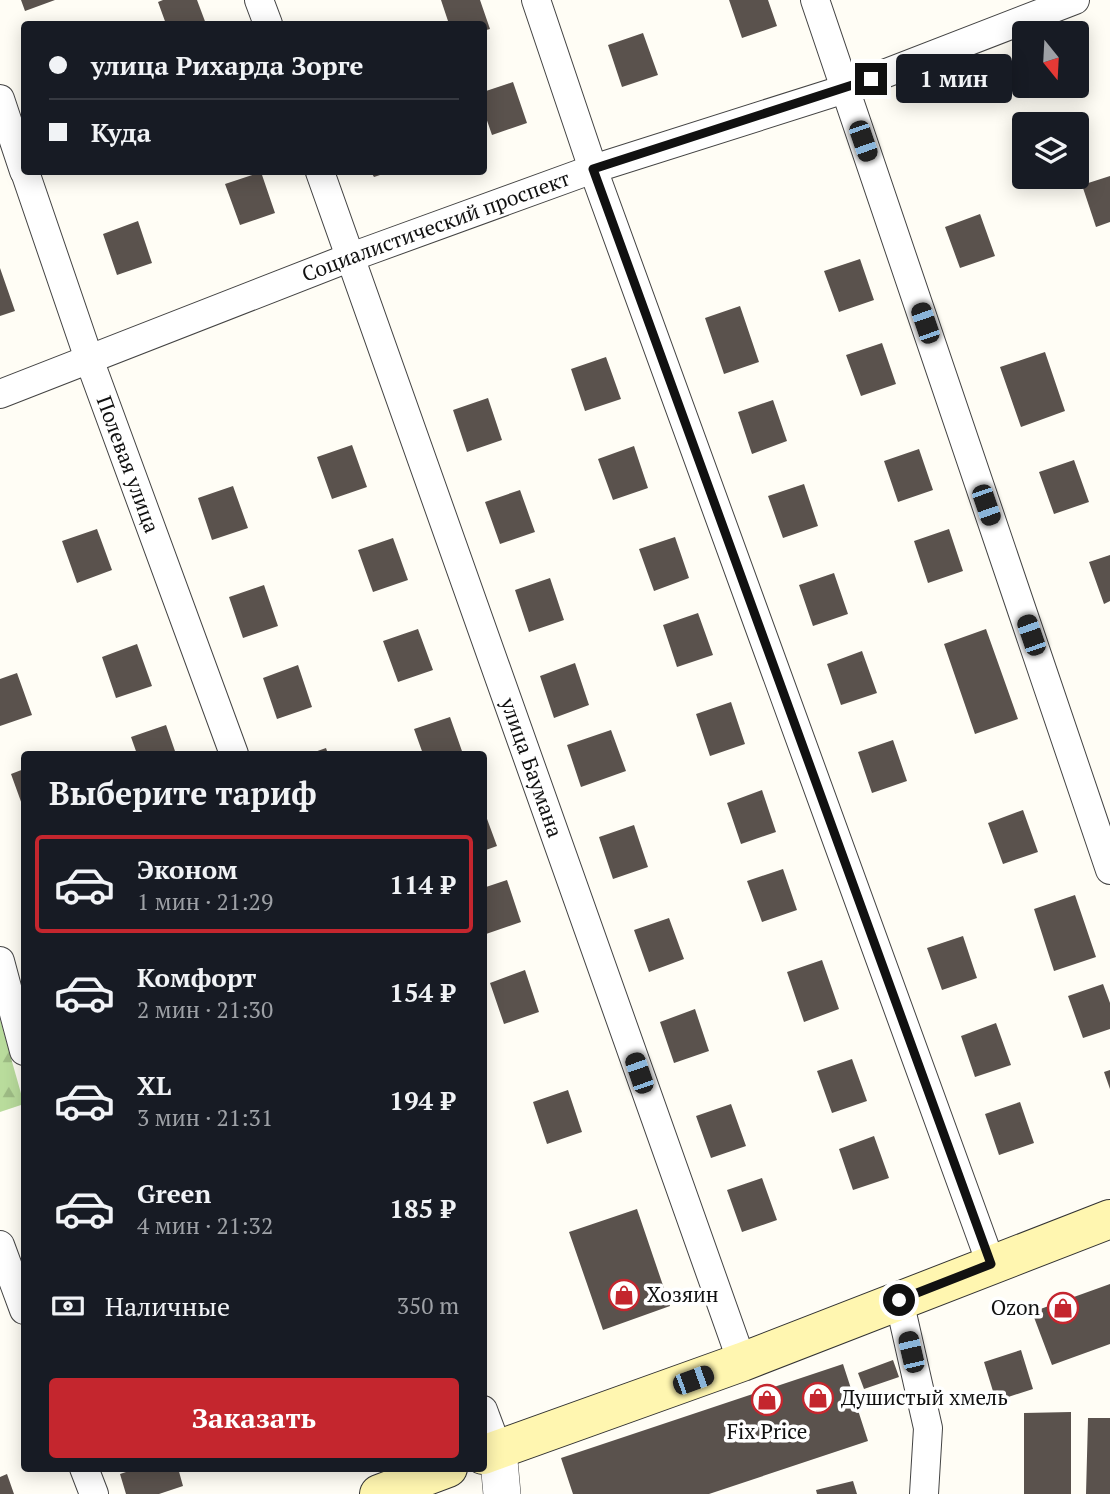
<!DOCTYPE html>
<html lang="ru">
<meta charset="utf-8">
<style>
body{margin:0;font-family:"PT Serif",serif;background:#20242c;color:#f1f3f6;height:100vh;display:flex;flex-direction:column;font-size:26px;white-space:nowrap}
*{box-sizing:border-box;margin:0}
p{font-size:23px;color:#9ea1a6}
.icon{flex:none;width:38px;height:38px;fill:none;stroke:currentColor;stroke-width:2;stroke-linecap:round;stroke-linejoin:round}
.map{position:relative;flex:1;overflow:hidden}
.drawer{position:absolute;left:21px;top:751px;width:466px;height:721px;display:flex;flex-direction:column;background:#171b24;border-radius:7px;box-shadow:0 4px 18px #0003}
.drawer>*{flex:none}
.guide{position:absolute;left:21px;top:21px;width:466px;height:154px;border-radius:7px;box-shadow:0 4px 18px #0003;display:grid;align-content:center;height:154px;padding:0 28px;background:#171b24}
.needle{width:46px;rotate:162deg}
.tools{position:absolute;left:1012px;top:21px;display:grid;gap:14px}
.tools a{display:grid;place-items:center;width:77px;height:77px;border-radius:7px;background:#171b24;box-shadow:0 4px 18px #0003;font-size:35px}
.end{position:absolute;width:32px;height:32px;margin:-16px;border:9px solid #111;background:#fff;box-shadow:0 0 0 4px #fff}
.from{border-radius:50%}
.bubble{position:absolute;height:49px;border-radius:7px;background:#171b24;box-shadow:0 4px 18px #0003;font-size:23px;font-weight:600;line-height:49px;text-align:center}
.car{position:absolute;width:21px;height:42px;margin:-21px -10px;border-radius:9px;box-shadow:0 0 5px 2px #0007;background:linear-gradient(#222 24%,#8ab4d8 0 40%,#222 0 76%,#8ab4d8 0 86%,#222 0)}
.guide b{display:flex;align-items:center;gap:24px;height:66px;font-size:26px}
.guide b+b{border-top:2px solid #363941}
.guide i{width:18px;height:18px;background:#f1f3f6}
ul{padding:0;list-style:none}
li{display:flex;align-items:center;gap:21px;height:98px;margin:0 14px 10px;padding:0 14px;border:4px solid transparent;border-radius:7px}
li div{flex:1}
li b{display:block;font-size:26px}
li em{font-style:normal;font-weight:600}
li.selected{border-color:#c4262e}
li>.icon{width:63px;height:63px;stroke-width:1.5}
h2{padding:0 28px;font-size:32px;line-height:84px}
.pay{display:flex;align-items:center;gap:18px;height:77px;padding:0 28px;font-size:26px}
.pay p{margin-inline-start:auto}
.primary-button{display:flex;gap:14px;margin-top:auto;padding:14px 28px}
.primary-button a{flex:1;height:80px;border-radius:7px;background:#c4262e;color:#fff;font-size:28px;font-weight:600;line-height:80px;text-align:center}
.map>svg:first-child{display:block}
</style>
<div class="map">
<svg width="1110" height="1494" viewBox="0 0 1110 1494">
<defs>
<pattern id="forest-firs" width="22" height="20" patternUnits="userSpaceOnUse" patternTransform="scale(1.75)"><rect width="22" height="20" fill="#b9dc9c"/><path d="M5 1l3.5 6h-7zM16 11l3.5 6h-7z" fill="#9ebc85"/></pattern>
</defs>
<rect width="100%" height="100%" fill="#fffdf5"/>
<!-- forest -->
<path fill="url(#forest-firs)" d="M0,1019L24,1104L0,1112Z"/>
<!-- building -->
<path fill="#5a524d" d="M21,0H55L25,11Z
M163,0H197L206,24H166L158,2Z
M441,0H480L490,29L483,31V24H449Z
M729,0H768L777,26L742,38Z
M643,33L658,75L622,87L608,45Z
M513,82L527,123L492,135L483,109V92Z
M261,172L275,213L240,225L225,184Z
M371,172H389L374,177Z
M1110,176V222L1096,227L1082,185Z
M980,214L995,256L960,268L945,227Z
M138,221L152,263L117,275L103,234Z
M860,259L874,300L839,312L824,271Z
M0,268L15,311L0,316Z
M740,306L759,362L724,374L705,318Z
M882,343L896,384L861,396L846,355Z
M1045,352L1065,411L1021,427L1000,367Z
M606,357L621,399L585,411L571,369Z
M488,398L502,440L467,452L453,410Z
M773,400L787,441L752,454L738,412Z
M352,445L367,487L332,499L317,457Z
M634,446L648,488L613,500L598,459Z
M919,449L933,490L898,502L884,461Z
M1074,460L1089,502L1054,514L1039,472Z
M804,484L818,526L783,538L768,496Z
M233,486L248,528L212,540L198,498Z
M520,490L535,532L500,544L485,502Z
M97,529L112,570L77,583L62,541Z
M949,529L963,571L928,583L914,541Z
M675,537L689,578L654,591L639,549Z
M393,538L408,580L373,592L358,550Z
M1110,555V601L1104,604L1089,562Z
M834,573L848,614L813,626L799,585Z
M550,578L564,620L529,632L515,590Z
M264,585L278,626L243,638L229,597Z
M698,613L713,655L677,667L663,625Z
M418,629L433,670L398,682L383,641Z
M986,629L1018,719L975,734L944,644Z
M137,644L152,686L116,698L102,657Z
M862,651L877,693L841,705L827,664Z
M575,663L589,705L554,718L540,676Z
M298,665L312,707L277,719L263,678Z
M17,673L32,715L0,726V679Z
M731,702L745,744L710,756L696,714Z
M450,717L463,754H423L414,729Z
M166,725L176,754H137L131,737Z
M611,730L626,771L581,787L567,745Z
M893,740L907,781L872,793L858,752Z
M326,748L328,754H309Z
M24,769V810L11,774Z
M762,790L776,832L741,844L727,803Z
M483,808L497,846L483,851Z
M1023,810L1038,852L1003,864L988,823Z
M634,825L648,867L613,879L599,837Z
M783,869L797,910L762,922L747,881Z
M507,880L521,922L486,934L483,925V888Z
M1075,895L1096,957L1054,971L1034,909Z
M669,918L684,959L649,972L634,930Z
M963,936L977,978L942,990L927,948Z
M822,960L839,1009L804,1022L787,972Z
M525,970L539,1012L504,1024L490,983Z
M1103,984L1110,1003V1029L1083,1038L1068,996Z
M695,1009L709,1051L674,1063L660,1022Z
M996,1023L1011,1065L975,1077L961,1036Z
M852,1059L867,1101L832,1113L817,1071Z
M1110,1070V1089L1104,1072Z
M568,1090L582,1132L547,1144L533,1102Z
M1020,1102L1034,1143L999,1155L985,1114Z
M731,1104L746,1146L711,1158L696,1116Z
M874,1136L889,1178L853,1190L839,1149Z
M762,1178L777,1220L742,1232L727,1190Z
M637,1209L670,1306L603,1330L569,1232Z
M1110,1284V1344L1052,1365L1032,1312Z
M1021,1350L1033,1389L996,1401L984,1362Z
M893,1360L899,1377L864,1389L858,1373Z
M843,1364L868,1441L709,1494H573L561,1458Z
M1071,1412V1494H1024V1413Z
M1088,1418H1110V1494H1086Z
M138,1468H178L183,1486L159,1494H126L120,1474Z
M7,1474L14,1494H0V1477Z
M853,1481L857,1494H817L816,1490Z"/>
<g fill="none" stroke-linecap="round" stroke-linejoin="round">
<!-- minor casing -->
<g stroke="#444" stroke-width="30">
<g id="minor">
<path d="M259,0L268,24"/>
<path d="M536,0L593,169L991,1264"/>
<path d="M815,0L1110,870"/>
<path d="M0,99L24,171"/>
<path id="s1" d="M25,172L89,359L234,754"/>
<path id="s2" d="M320,172L742,1362"/>
<path id="s3" d="M0,394L351,257L593,169L845,89L1075,0"/>
<path d="M0,961L24,1051"/>
<path d="M0,1245L24,1310"/>
<path d="M899,1300L928,1428L924,1494"/>
<path d="M483,1410L498,1450"/>
<path d="M84,1468L94,1494"/>
</g>
</g>
<!-- tertiary casing -->
<g stroke="#444" stroke-width="38">
<path id="tertiary" d="M498,1450L502,1494"/>
</g>
<!-- secondary casing -->
<g stroke="#333" stroke-width="40">
<path id="secondary" d="M483,1455L742,1362L1110,1219
M379,1494L448,1468"/>
</g>
<!-- minor -->
<use href="#minor" stroke="#fff" stroke-width="28"/>
<!-- tertiary -->
<use href="#tertiary" stroke="#fff" stroke-width="37"/>
<!-- secondary -->
<use href="#secondary" stroke="#fff6b0" stroke-width="38"/>
</g>
<g fill="none" stroke-linecap="round" stroke-linejoin="round">
<!-- route -->
<path stroke="#111" stroke-width="9" d="M871,79L593,169L991,1264L899,1300"/>
</g>
<!-- icons -->
<defs>
<g id="shop-ring" transform="scale(1.575)"><circle r="9.5" fill="#fff" stroke="#c4262e" stroke-width="1.5"/><path d="M-5-2.5h2.3a2.7 3.5 0 0 1 5.4 0H5L5.5 6h-11ZM-1.5-2.5h3a1.5 2.3 0 0 0-3 0Z" fill="#c4262e"/></g>
</defs>
<g fill-rule="evenodd">
<use href="#shop-ring" x="624" y="1295"/>
<use href="#shop-ring" x="1063" y="1308"/>
<use href="#shop-ring" x="818" y="1398"/>
<use href="#shop-ring" x="767" y="1400"/>
</g>
<g text-anchor="middle" stroke-width="7" stroke-linejoin="round" paint-order="stroke">
<!-- street labels -->
<g font-size="21" fill="#111" stroke="#fff">
<text dy="7" stroke="none"><textPath href="#s3" startOffset="467">Социалистический проспект</textPath></text>
<text dy="7" stroke="none"><textPath href="#s1" startOffset="310">Полевая улица</textPath></text>
<text dy="7" stroke="none"><textPath href="#s2" startOffset="632">улица Баумана</textPath></text>
</g>
<!-- poi labels -->
<g font-size="21" fill="#111" stroke="#fff" text-anchor="start">
<text x="647" y="1302">Хозяин</text>
<text x="1040" y="1315" text-anchor="end">Ozon</text>
<text x="841" y="1405">Душистый хмель</text>
<text x="767" y="1439" text-anchor="middle">Fix Price</text>
</g>
</g>
</svg>
<div class="tools">
<a><svg class="needle" viewBox="-14 -14 28 28"><path d="M0-13l5 13h-10z" fill="#e53935"/><path d="M0 13l5-13h-10z" fill="#9ea1a6"/></svg></a>
<a><svg class="icon" aria-label="layers" viewBox="0 0 24 24"><path d="M12 4l9 5-9 5-9-5zM3 14l9 5 9-5"/></svg></a>
</div>
<i class="end from" style="left:899px;top:1300px"></i>
<i class="end" style="left:871px;top:79px"></i>
<div class="bubble" style="left:896px;top:54px;width:116px">1 мин</div>
<i class="car" style="left:863px;top:141px;rotate:161deg"></i>
<i class="car" style="left:925px;top:323px;rotate:341deg"></i>
<i class="car" style="left:986px;top:505px;rotate:161deg"></i>
<i class="car" style="left:1031px;top:635px;rotate:341deg"></i>
<i class="car" style="left:639px;top:1073px;rotate:341deg"></i>
<i class="car" style="left:911px;top:1352px;rotate:347deg"></i>
<i class="car" style="left:693px;top:1380px;rotate:70deg"></i>
<div class="guide">
<b><i class="from"></i>улица Рихарда Зорге</b>
<b><i></i>Куда</b>
</div>
<section class="drawer">
<h2>Выберите тариф</h2>
<ul>
<li class="selected"><svg class="icon" aria-label="car" viewBox="0 0 24 24"><path d="M5 17H2v-5l4-1 3-4h7l3 4 3 1v5h-3M9 17h6M6 11h13"/><circle cx="7" cy="17" r="2"/><circle cx="17" cy="17" r="2"/></svg><div><b>Эконом</b><p>1 мин · 21:29</p></div><em>114 ₽</em></li>
<li><svg class="icon" aria-label="car" viewBox="0 0 24 24"><path d="M5 17H2v-5l4-1 3-4h7l3 4 3 1v5h-3M9 17h6M6 11h13"/><circle cx="7" cy="17" r="2"/><circle cx="17" cy="17" r="2"/></svg><div><b>Комфорт</b><p>2 мин · 21:30</p></div><em>154 ₽</em></li>
<li><svg class="icon" aria-label="car" viewBox="0 0 24 24"><path d="M5 17H2v-5l4-1 3-4h7l3 4 3 1v5h-3M9 17h6M6 11h13"/><circle cx="7" cy="17" r="2"/><circle cx="17" cy="17" r="2"/></svg><div><b>XL</b><p>3 мин · 21:31</p></div><em>194 ₽</em></li>
<li><svg class="icon" aria-label="car" viewBox="0 0 24 24"><path d="M5 17H2v-5l4-1 3-4h7l3 4 3 1v5h-3M9 17h6M6 11h13"/><circle cx="7" cy="17" r="2"/><circle cx="17" cy="17" r="2"/></svg><div><b>Green</b><p>4 мин · 21:32</p></div><em>185 ₽</em></li>
</ul>
<div class="pay"><svg class="icon" aria-label="cash" viewBox="0 0 24 24"><path d="M3 7h18v10H3z"/><circle cx="12" cy="12" r="2"/></svg>Наличные<p>350 m</p></div>
<div class="primary-button"><a>Заказать</a></div>
</section>
</div>
